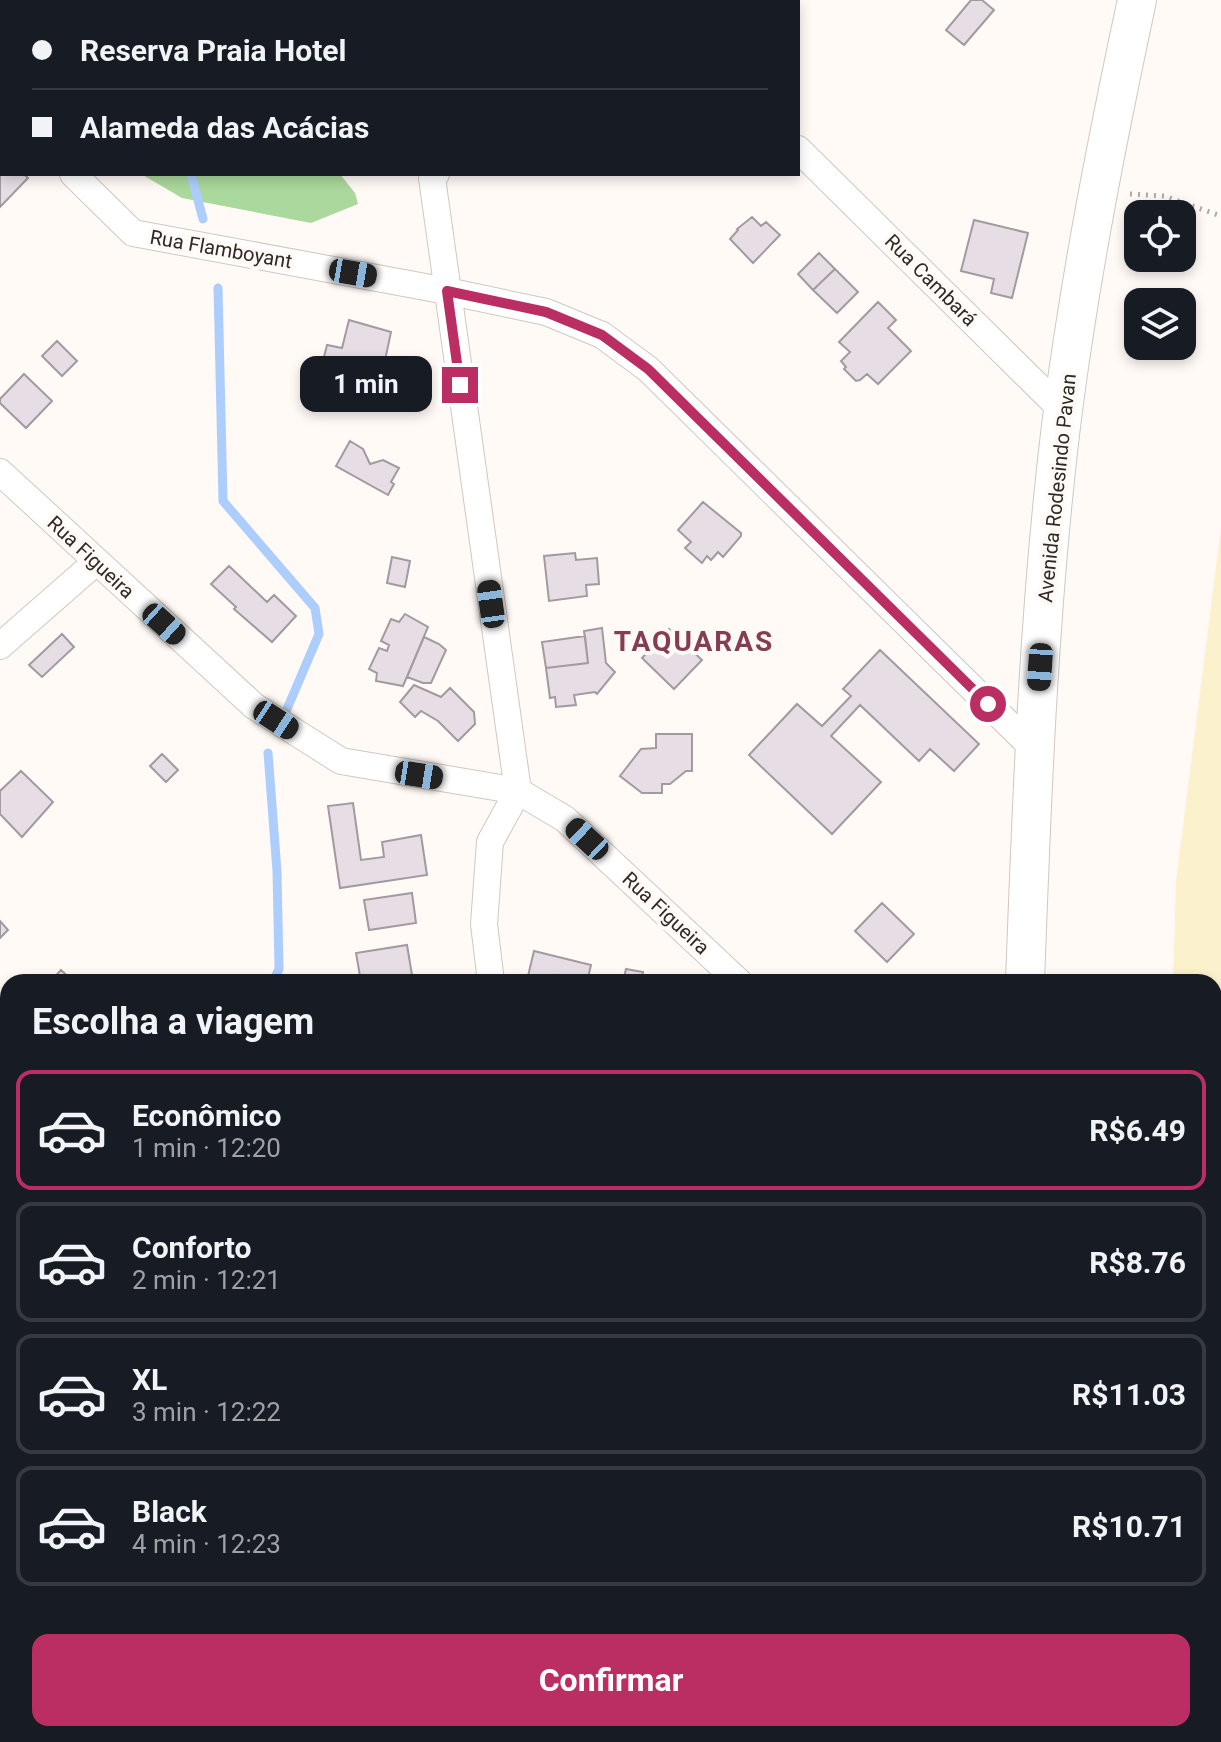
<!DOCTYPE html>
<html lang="pt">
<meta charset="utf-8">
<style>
body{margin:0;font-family:Roboto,sans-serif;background:#20242c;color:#f1f3f6;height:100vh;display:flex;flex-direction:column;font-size:30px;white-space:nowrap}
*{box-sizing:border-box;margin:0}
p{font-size:26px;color:#9ea1a6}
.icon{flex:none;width:44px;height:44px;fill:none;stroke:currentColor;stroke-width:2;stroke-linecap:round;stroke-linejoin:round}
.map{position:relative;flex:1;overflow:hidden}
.details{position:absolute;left:0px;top:974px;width:1222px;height:768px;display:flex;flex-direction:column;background:#171b24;border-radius:24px 24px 0 0;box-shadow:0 4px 12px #0003}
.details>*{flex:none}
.hud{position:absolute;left:0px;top:0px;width:800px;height:176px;box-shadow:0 4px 12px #0003;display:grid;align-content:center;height:176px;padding:0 32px;background:#171b24}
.fabs{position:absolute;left:1124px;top:200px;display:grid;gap:16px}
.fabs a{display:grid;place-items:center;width:72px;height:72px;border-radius:16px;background:#171b24;box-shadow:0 4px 12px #0003;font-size:40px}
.end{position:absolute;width:36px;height:36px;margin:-18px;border:10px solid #bb2e63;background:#fff;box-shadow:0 0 0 4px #fff}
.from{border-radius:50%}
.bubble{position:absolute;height:56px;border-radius:16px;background:#171b24;box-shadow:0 4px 12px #0003;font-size:26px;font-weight:700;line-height:56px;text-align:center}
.car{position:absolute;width:24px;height:48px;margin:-24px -12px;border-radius:10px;box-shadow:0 0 6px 2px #0007;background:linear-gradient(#222 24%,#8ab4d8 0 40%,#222 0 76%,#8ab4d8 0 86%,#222 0)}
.hud b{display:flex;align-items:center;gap:28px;height:76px;font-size:30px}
.hud b+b{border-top:2px solid #363941}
.hud i{width:20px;height:20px;background:#f1f3f6}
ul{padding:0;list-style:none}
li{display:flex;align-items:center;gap:24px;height:120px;margin:0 16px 12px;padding:0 16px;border:4px solid #363941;border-radius:16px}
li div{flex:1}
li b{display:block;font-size:30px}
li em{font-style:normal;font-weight:700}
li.selected{border-color:#bb2e63}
li>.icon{width:72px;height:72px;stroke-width:1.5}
h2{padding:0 32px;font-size:36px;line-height:96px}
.action{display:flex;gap:16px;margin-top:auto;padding:16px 32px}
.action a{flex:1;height:92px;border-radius:16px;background:#bb2e63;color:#fff;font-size:32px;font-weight:700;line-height:92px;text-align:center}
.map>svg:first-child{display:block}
</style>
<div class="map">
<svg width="1221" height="1742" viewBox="0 0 1221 1742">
<rect width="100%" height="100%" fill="#fffaf6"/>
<!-- green -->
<path fill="#cbeac0" d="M235,1734H361L359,1742H233Z"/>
<!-- forest -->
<path fill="#abd89c" d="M0,0H251L252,2H2V60Z
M141,174H340L355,193L358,204L311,223L182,198Z
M458,1734H878L881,1742H459Z"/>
<!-- sand -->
<path fill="#fbf1cc" d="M1221,527V1742H1215L1214,982H1173L1176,881Z"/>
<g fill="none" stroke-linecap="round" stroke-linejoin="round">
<!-- stream -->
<path stroke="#adcefd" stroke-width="9" d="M14,0L18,2
M191,174L203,219
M218,288L223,501L315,608L319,634L287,709
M268,753L277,871L279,969L273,982
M0,1113L8,1119
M709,1734L718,1742"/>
</g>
<!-- building -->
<path fill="#e7dee5" stroke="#a29aa0" stroke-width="2" d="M311,0H374L309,2Z
M518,0H566L564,2Z
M971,0H982L994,10L964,45L946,30Z
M0,151L2,174H24L28,178L0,207Z
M752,217L761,226L766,222L780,235L753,263L730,239L738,230L737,229Z
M974,220L1028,233L1012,298L991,293L994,279L961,271Z
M819,253L835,269L813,290L798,274Z
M835,269L858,292L837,313L813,290Z
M878,302L896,320L888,328L911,351L878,384L867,374L860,380L856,381L844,369L846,367L841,361L850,352L839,342Z
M349,320L391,332L384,365L371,362L370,365L358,362V365L324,357L327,345L342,348Z
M57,341L77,361L62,376L42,356Z
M24,374L52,401L26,428L0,403V399Z
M350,441L363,449L370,464L383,460L399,468L391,482L394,484L388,495L336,466Z
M703,502L741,533V536L723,557L718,552L711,560L707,556L702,563L685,548L691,542L678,530Z
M575,553L576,560L597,558L599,584L586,585L587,596L549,601L544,556Z
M392,557L410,561L405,587L387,583Z
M229,566L267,602L274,595L296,616L272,642L234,609L236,607L211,584Z
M405,614L428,627L403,686L376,681L377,673L369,669L379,648L387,651L389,645L381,641L391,619L399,622Z
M602,628L606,663L615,672L597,694L595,692L574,695L576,705L556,707L555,697L550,698L546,668L588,663L584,631Z
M669,629L702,660L674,689L642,658Z
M62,634L74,647L42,677L29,665Z
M585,636L588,663L546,668L542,642Z
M424,637L439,644L446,650L431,683H423L407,677Z
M880,650L979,744L954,771L930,749L919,761L860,705L831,736L881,782L832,834L749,755L797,704L822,726L851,696L843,689Z
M414,685L441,697L450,688L474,712L475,724L458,741L438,721L421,711L415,717L400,702Z
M656,734H692V771H686L670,784H662V793H642L620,776L641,749L656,748Z
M162,754L178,770L166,782L150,766Z
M21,771L53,802L22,837L0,814V791Z
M353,803L361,860L384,857L382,842L421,835L427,875L340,888L328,806Z
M412,893L416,923L369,930L364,900Z
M882,903L914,934L887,962L855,931Z
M0,921L8,930L0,938Z
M407,945L412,975L361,982L356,953Z
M534,951L591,965L587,982L555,975L553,982L527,980Z
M626,969L643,972L641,982H623Z
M61,970L74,982H50Z
M0,1173L8,1180L0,1192Z
M8,1502V1523L7,1524L0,1518V1508Z
M8,1581V1608L0,1601V1590Z
M26,1734H52L53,1742H27Z
M155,1734H209L207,1742H153Z
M913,1734H982L983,1742H933V1737L924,1739L925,1742H914Z"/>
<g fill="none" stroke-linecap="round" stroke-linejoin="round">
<!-- street casing -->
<g stroke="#d0c8c1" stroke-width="28">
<path id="street" d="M647,0L649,2
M611,2L613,0
M0,101L2,103
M798,149L1063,411
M73,174L133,233L447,291L546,312L602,335L648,369L1034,749
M436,174L432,178L518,791L490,842L484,924L491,982
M0,472L254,706L341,761L518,791L565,819L739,982
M0,646L96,562
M0,1710L8,1703"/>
</g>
<!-- secondary casing -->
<g stroke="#d0c8c1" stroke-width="40">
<path id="secondary" d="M1025,982C1032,791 1039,600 1063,410C1081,272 1108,136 1137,0
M99,1742L101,1734"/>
</g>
<!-- path -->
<path stroke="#aeaaa6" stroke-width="5" stroke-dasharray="2 6" stroke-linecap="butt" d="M1130,194L1164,196L1221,216"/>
<!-- street -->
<use href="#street" stroke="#fff" stroke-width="26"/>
<!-- secondary -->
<use href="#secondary" stroke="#fff" stroke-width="38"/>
</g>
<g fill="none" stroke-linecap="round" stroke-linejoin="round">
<!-- route -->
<path stroke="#bb2e63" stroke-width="10" d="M460,385L447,291L546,312L602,335L648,369L988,704"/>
</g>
<g text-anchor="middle" stroke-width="8" stroke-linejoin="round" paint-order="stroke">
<!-- street labels -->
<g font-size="20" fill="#2d2a27" stroke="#fffaf6">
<text transform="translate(221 249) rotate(10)" y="7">Rua Flamboyant</text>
<text transform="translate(931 280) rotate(45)" y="7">Rua Cambará</text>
<text transform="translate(1057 488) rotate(-84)" y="7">Avenida Rodesindo Pavan</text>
<text transform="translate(91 557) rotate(43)" y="7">Rua Figueira</text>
<text transform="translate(666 913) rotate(43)" y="7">Rua Figueira</text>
</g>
<!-- district labels -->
<g font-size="28" font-weight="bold" letter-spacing="2" fill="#843d52" stroke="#fffaf6">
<text x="694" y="651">TAQUARAS</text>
</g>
</g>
</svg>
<div class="fabs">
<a><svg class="icon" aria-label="locate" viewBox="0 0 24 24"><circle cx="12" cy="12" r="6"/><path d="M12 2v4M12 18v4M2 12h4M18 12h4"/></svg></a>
<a><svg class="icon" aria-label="layers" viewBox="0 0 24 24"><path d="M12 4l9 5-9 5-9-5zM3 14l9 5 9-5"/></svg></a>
</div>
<i class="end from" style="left:988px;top:704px"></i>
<i class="end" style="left:460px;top:385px"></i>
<div class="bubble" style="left:300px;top:356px;width:132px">1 min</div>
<i class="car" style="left:353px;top:273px;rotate:100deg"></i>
<i class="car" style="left:491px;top:604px;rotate:352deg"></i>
<i class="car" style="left:164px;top:624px;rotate:132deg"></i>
<i class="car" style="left:1040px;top:667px;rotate:184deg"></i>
<i class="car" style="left:276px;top:720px;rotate:123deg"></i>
<i class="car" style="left:419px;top:775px;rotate:99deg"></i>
<i class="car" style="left:587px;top:839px;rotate:313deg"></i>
<div class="hud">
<b><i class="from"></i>Reserva Praia Hotel</b>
<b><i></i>Alameda das Acácias</b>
</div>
<section class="details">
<h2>Escolha a viagem</h2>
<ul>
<li class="selected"><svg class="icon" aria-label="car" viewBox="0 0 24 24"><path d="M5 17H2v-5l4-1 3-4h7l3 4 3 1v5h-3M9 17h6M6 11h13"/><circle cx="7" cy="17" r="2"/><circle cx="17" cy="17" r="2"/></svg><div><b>Econômico</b><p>1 min · 12:20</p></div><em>R$6.49</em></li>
<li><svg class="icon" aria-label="car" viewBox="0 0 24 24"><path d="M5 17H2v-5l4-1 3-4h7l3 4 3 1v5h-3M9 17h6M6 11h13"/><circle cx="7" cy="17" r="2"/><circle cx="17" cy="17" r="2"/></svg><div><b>Conforto</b><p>2 min · 12:21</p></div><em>R$8.76</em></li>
<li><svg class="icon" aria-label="car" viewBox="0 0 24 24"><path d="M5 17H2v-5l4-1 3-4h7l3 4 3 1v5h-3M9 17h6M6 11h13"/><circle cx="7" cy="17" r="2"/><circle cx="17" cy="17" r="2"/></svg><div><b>XL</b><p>3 min · 12:22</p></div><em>R$11.03</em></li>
<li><svg class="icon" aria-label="car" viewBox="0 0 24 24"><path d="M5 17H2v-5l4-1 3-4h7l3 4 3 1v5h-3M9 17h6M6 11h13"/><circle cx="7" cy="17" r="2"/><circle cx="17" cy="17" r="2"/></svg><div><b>Black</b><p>4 min · 12:23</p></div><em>R$10.71</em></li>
</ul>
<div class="action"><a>Confirmar</a></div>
</section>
</div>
